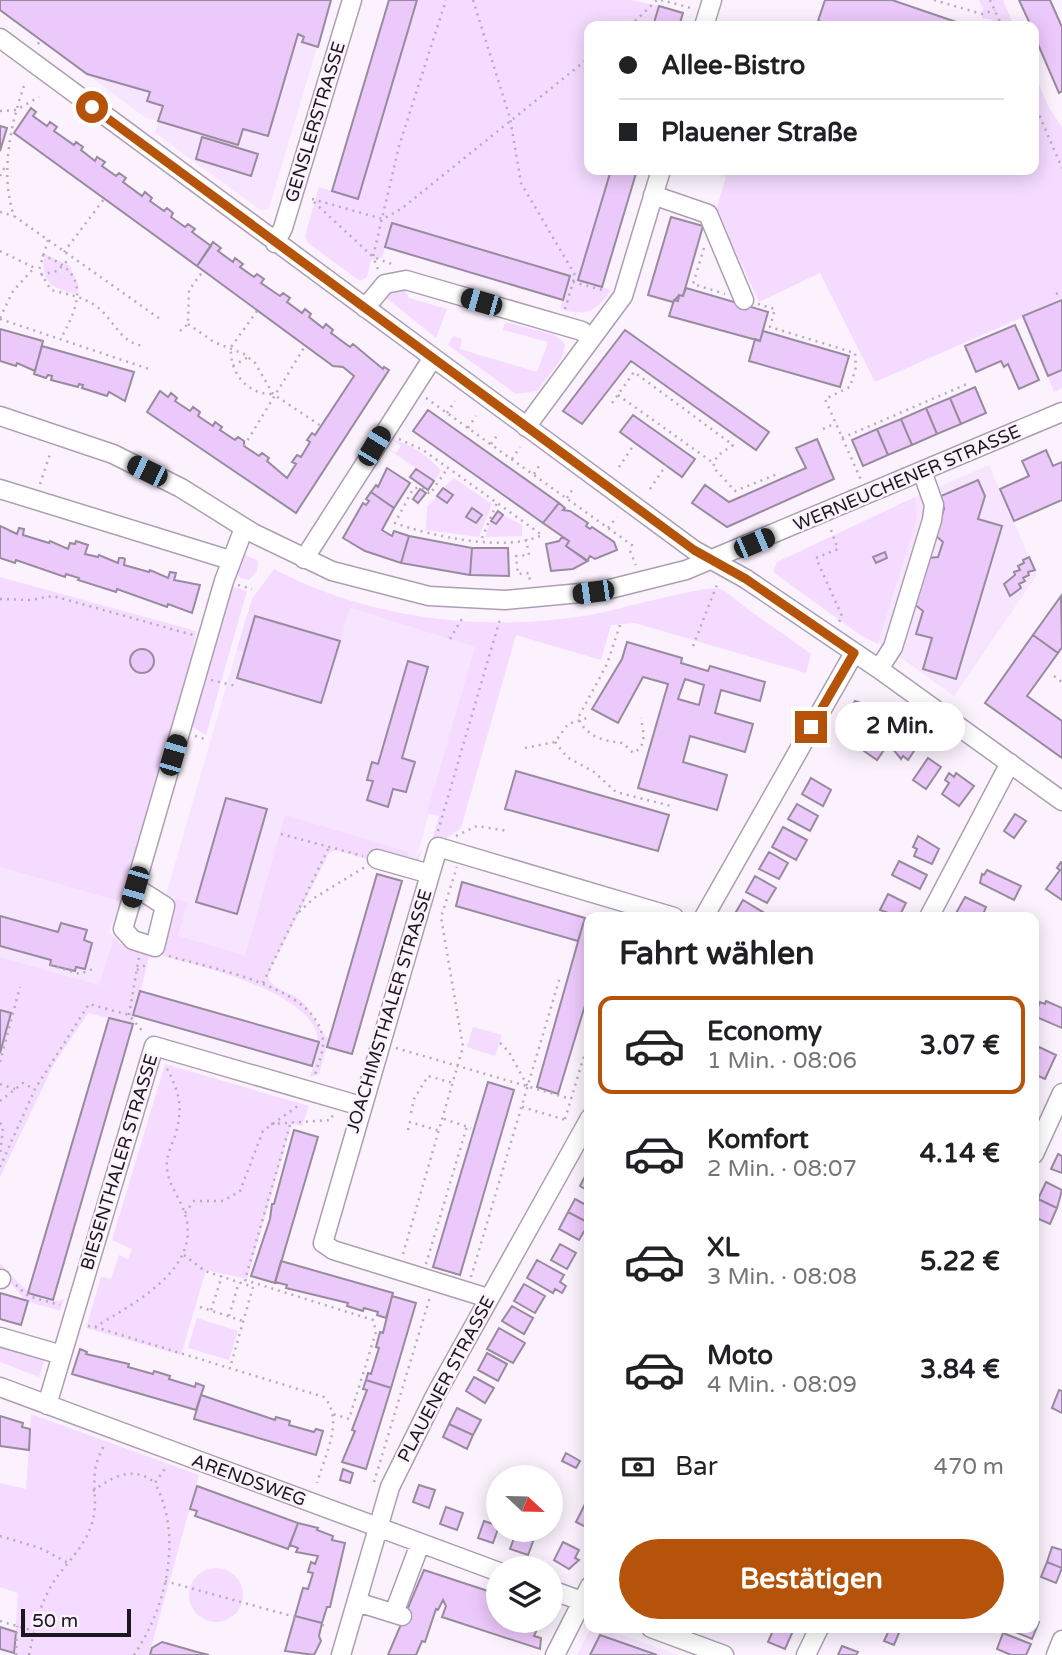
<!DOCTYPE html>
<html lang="de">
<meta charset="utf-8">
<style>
body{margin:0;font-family:"Varela Round",sans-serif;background:#f2f2f2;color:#202124;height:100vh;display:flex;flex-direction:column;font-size:26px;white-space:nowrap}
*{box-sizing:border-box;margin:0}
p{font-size:23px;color:#757577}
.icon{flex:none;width:38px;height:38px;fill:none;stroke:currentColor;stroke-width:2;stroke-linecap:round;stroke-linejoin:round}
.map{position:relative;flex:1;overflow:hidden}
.drawer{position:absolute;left:584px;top:912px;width:455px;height:721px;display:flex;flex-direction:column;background:#fff;border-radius:14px;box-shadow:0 4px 18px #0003}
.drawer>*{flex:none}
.guide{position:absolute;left:584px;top:21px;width:455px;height:154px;border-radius:14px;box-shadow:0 4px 18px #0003;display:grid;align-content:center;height:154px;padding:0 35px;background:#fff}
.needle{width:46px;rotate:112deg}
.controls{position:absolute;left:486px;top:1465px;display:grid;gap:14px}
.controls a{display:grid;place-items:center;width:77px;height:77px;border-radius:50%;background:#fff;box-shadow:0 4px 18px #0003;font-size:35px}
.scale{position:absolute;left:21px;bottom:18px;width:110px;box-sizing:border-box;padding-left:7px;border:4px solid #1c171e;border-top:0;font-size:19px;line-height:24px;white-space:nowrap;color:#1c171e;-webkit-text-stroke:5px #fbf2fe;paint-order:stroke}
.end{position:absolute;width:32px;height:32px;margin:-16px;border:9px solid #b45309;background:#fff;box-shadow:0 0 0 4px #fff}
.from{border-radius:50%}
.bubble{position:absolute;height:49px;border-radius:24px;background:#fff;box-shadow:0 4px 18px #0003;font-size:23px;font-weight:800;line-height:49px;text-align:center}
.car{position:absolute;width:21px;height:42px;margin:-21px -10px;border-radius:9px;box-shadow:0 0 5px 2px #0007;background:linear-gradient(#222 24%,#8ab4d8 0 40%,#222 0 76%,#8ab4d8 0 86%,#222 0)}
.guide b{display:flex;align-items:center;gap:24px;height:66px;font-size:26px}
.guide b+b{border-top:2px solid #e0e0e0}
.guide i{width:18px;height:18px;background:#202124}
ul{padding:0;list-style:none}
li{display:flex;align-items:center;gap:21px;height:98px;margin:0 14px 10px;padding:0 21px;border:4px solid transparent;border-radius:14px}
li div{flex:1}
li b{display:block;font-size:26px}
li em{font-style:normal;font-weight:800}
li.selected{border-color:#b45309}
li>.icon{width:63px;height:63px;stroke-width:1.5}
h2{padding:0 35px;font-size:32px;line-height:84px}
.pay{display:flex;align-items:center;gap:18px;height:77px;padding:0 35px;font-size:26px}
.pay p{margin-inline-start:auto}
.button{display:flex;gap:14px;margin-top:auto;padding:14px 35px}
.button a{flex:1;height:80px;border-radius:42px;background:#b45309;color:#fff;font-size:28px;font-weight:800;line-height:80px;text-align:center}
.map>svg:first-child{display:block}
</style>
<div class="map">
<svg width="1062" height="1655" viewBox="0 0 1062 1655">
<rect width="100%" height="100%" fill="#fbf2fe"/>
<!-- built -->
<path fill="#f7e5ff" d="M0,0H331L269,208L262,211L155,133L158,121L146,118L0,10Z
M989,465L1037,575L954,696L879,642L917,518L915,497Z
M350,608L475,647L416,860L407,857L408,852L285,816L245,955L178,936L187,902L166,895L247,614Z
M0,867L121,902L109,932L114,937L99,985L0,957Z
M595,1628H603L678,1655H577L590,1629Z"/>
<!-- green -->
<path fill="#f4dbff" d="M417,0H631L659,6L653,26H590V170H611L578,280L611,290C596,312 585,317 560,309L570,276L392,224L382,258L371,260L367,277L360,281L308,243L305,236L319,187L358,199Z
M979,0H1003L1014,26H995L992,20L982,18L983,9Z
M1034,73L1049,108L1062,127V388L1054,392L1023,317L875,382L820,273L759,302L716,210L726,177L722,175L724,170H1034Z
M45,254L70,266L78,285V294C54,290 38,281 45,254Z
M407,286L406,292L409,298L447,309L436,338L384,296L391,288Z
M505,322L555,335L565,344L562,358L537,391L516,394L448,345L453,336L462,339L460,349L537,372L548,342L503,330Z
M393,440C411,444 429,456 441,471L434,481L387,448L396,453L401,446Z
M454,478L492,504L479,537L426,530L427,507L437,496L447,503L453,495L443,488Z
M915,497L917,518L878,644L860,635L773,572L777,562Z
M503,515L522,525V536L485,537L491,521L496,524Z
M242,553L258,561L257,571L249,580L241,578L234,571Z
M274,569C367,619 487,633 590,615C614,611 706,584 720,589C729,592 738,602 746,608C767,623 789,638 811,654L806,673L635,623L611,625L601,660L516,635L461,828L441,842L432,840L439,816L427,813L475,647L350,608L340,641L244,652L237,650L252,599Z
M0,577L196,631L192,656L121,902L0,867Z
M235,587L247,591L206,735L190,725L229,589Z
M285,815L409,852L407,857L415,860L422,848L414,875L412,871L335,850L329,853L272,966L268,977C272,989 289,992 299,999C313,1010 318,1031 329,1039L319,1074L310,1077C313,1068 319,1051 318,1041C315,990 195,966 154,953L161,947L175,898L188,902L178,936L245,955Z
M114,937L121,944L150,952L133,1024L88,1013L54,1064L0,1177V957L99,985Z
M473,1027L502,1035L495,1056L467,1047Z
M165,1064L309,1106L302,1126L292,1123L247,1279L206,1270L181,1355L86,1328L101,1277L111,1279L119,1255L128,1259L132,1249L112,1240Z
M0,1263C15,1279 38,1309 64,1299L60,1311L26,1301L0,1271Z
M197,1318L238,1331L229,1360L188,1348Z
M0,1343L46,1356L39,1377L0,1362Z
M31,1414L199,1475L149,1655H14L18,1593L0,1587V1483L26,1489Z
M189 1595a27 27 0 1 1 54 0a27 27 0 1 1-54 0Z"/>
<!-- building -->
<path fill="#ecc9fb" stroke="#978b9d" stroke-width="2" fill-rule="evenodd" d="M0,0H331L318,47L302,42L304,37L298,34L268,136L243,129L238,145L158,121L163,106L147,101L150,92L87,74L0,10Z
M389,0H417L358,199L332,191Z
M825,0H892L968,26H835L818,21Z
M1019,0H1050L1062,27V91L1059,93L1034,35V26H1031Z
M659,6L683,13L679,26H653Z
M31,108L36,112L33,116L47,126L50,122L57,127L54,131L74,145L76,142L83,147L81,150L95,161L97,157L105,162L102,166L116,176L119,173L126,178L123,182L142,196L145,192L152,198L150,201L164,211L167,208L173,213L171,217L185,227L188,224L195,229L192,232L211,246L197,266L14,133Z
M0,126L7,128L0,151Z
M202,137L258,154L251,176L196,159Z
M611,170H637L602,287L578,280Z
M671,217L703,226L683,296L679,295L673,302L648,295Z
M392,223L570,276L563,300L385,247Z
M213,242L221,248L218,251L233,262L235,258L243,264L240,267L254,277L257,274L264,279L261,283L280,296L283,293L290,298L287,302L302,313L305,309L311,314L309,317L323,328L326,324L333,330L331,333L350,347L353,344L383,369L384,367L389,370L296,513L147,412L160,391L168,397L171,393L177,398L175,401L190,411L193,407L200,412L198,416L213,426L215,422L222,427L220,430L235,440L238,437L244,441V446L259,456L262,453L269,458L267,461L287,478L296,464L292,462L297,455L301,457L310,442L307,440L312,433L315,435L354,376L343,367L333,366L197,266Z
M686,288L768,312L760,341L669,316L674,300L678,301L679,295L683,296Z
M1062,300V370L1048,376L1023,316Z
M1015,325L1039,380L1019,389L1008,364L1004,367L1001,361L976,372L965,346Z
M0,329L43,341L35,371L17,363L16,366L0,361Z
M625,330L769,432L756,450L631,361L582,424L563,411Z
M763,331L849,356L840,387L749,361L755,339L760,341Z
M42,346L134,372L125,401L109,392L107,396L82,388L83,385L79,384L78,387L51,380L52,376L48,375L46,378L34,374Z
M975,387L986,413L961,424L950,398Z
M950,398L961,424L937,434L926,408Z
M926,408L937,434L912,445L901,419Z
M428,410L559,503L543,523L413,431Z
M633,415L695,459L682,477L620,432Z
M901,419L912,445L888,455L877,429Z
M877,429L888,455L863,466L852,440Z
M817,439L834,479L727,527L692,503L705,485L729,502L806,468L796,448Z
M1046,450L1053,466L1062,462V500L1014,521L1000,489L1029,476L1022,461Z
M387,468L410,483L394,508L371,492L376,485L378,487Z
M416,469L434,481L428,490L410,477Z
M978,480L985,496L978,519L1002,526L956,679L923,669L932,638L916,634L923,611L914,604L928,558L938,557L943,542L935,535L944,509L941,496Z
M443,488L453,495L447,503L437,496Z
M420,489L426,493L418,503L413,499Z
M371,492L394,508L382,530L392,536L394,531L409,536L401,563L365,551L343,538L363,503L366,505L369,501L366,499Z
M559,503L565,508L563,510L570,511L588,523L586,526L590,529L592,527L614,542L617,550L595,559L590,556L587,561L566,546L569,541L543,523Z
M472,508L482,515L476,523L466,517Z
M498,511L503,515L496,524L491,521Z
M0,526L17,534L19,528L24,529L23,535L49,543L50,541L68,549L70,543L75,544L76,541L88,545L85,554L98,557L99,555L118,563L119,558H123L125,559L124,565L149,572L150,570L168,578L170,572L176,573L174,580L200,585L192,613L168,604L167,607L117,589L116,592L78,580L79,578L66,574L65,577L16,560L15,563L0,558Z
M409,536L472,548L470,575L401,563Z
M562,537L569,541L566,546L588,561L573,569L551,571L546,544L559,541Z
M472,548H508L509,576L470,575Z
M885,552L887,558L876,563L873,557Z
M1029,557L1035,570L1028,572L1029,575L1023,578L1025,581L1019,584L1021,588L1010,596L1004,584L1015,575L1014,572L1020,570L1018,566L1024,563L1023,560Z
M1061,596L1062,647L1058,653L1033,635Z
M255,616L340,641L321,703L237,678Z
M1033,635L1058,653L1027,696L1062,721V758L985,703Z
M627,642L682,658L681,663L708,671L710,666L765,682L760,701L721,690L715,713L753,724L745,752L690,736L683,762L727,775L717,810L638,788L668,684L643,677L618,723L592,709L622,659ZM685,679L704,685L699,705L678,699Z
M130 661a12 12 0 1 1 24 0a12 12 0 1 1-24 0Z
M408,661L428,667L402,758L415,762L406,792L393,789L388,807L367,800L373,781L367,780L372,762L378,764Z
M855,701L869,706L868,710L873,714L853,742L837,730Z
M884,722L897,731L877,760L864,751Z
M902,734L918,745L908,760L903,756L901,759L892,748Z
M928,758L941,767L926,789L913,780Z
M516,771L669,815L658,851L505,809Z
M949,773L954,777L956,773L974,786L959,806L942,794L949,783L945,780Z
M811,778L831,790L823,806L802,794Z
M226,798L267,809L237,914L196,902Z
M797,804L818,816L810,831L788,819Z
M1015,814L1026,821L1014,838L1004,831Z
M783,827L807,840L796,860L772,847Z
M918,836L939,849L932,864L914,856L917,849L913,847Z
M769,852L788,863L779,879L759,869Z
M899,861L927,875L920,889L892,875Z
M1061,862L1062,863V900L1046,889L1060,870L1057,868Z
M987,870L1021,886L1014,900L980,883L982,874L984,875Z
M377,874L402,881L352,1054L327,1047Z
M755,876L776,888L767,903L746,892Z
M462,882L585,918L578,941L456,906Z
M888,894L906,903L899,917L880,910Z
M965,897L986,907L982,917L955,915Z
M743,900L771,917H733Z
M0,916L58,932L61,923L87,930L84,940L92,943L85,969L76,967L75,971L50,965L51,960L0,946Z
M583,924L590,926V989L558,1094L537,1087Z
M140,991L319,1042L312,1066L133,1015Z
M1046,1001L1062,1008V1028L1034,1016L1040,1002L1045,1004Z
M0,1010L11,1013L0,1053Z
M109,1018L133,1024L53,1300L28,1293Z
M1039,1047L1056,1055L1045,1079L1034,1074V1057Z
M488,1082L514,1090L460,1275L433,1267Z
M294,1130L318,1137L275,1283L251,1276L270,1219L272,1204H274Z
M1058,1154L1062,1156V1173L1051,1169Z
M589,1169H590V1192L580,1186Z
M1046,1182L1062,1190L1057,1208L1038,1199Z
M575,1199L590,1207L589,1223L568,1212Z
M1038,1199L1057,1208L1050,1224L1034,1217Z
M568,1212L589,1223L579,1240L559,1229Z
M560,1244L576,1253L567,1269L551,1260Z
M537,1260L564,1275L560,1282L566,1286L562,1293L555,1289L553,1293L527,1278Z
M281,1261L393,1293L386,1318L377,1315L378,1312L364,1308L363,1311L347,1306L348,1303L286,1288L287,1285L275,1282Z
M524,1284L545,1296L535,1313L514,1301Z
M0,1293L28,1301L21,1325L0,1319Z
M392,1296L416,1303L391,1388L366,1380L368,1373L371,1374L379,1348L376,1347L380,1332L383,1333Z
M512,1306L533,1318L524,1334L502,1321Z
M499,1328L525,1343L513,1363L487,1349Z
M80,1349L87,1352L86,1354L129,1364L128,1367L153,1374L154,1371L170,1376L169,1379L195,1387L196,1383L204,1386L196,1410L72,1374Z
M487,1353L507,1364L498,1381L478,1370Z
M474,1377L494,1388L485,1403L466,1391Z
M366,1380L391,1388L366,1469L342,1462L355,1431L352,1430L367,1390L363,1389Z
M1059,1390L1062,1391V1413L1052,1408Z
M201,1395L275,1420L276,1417L290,1421L289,1425L314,1432L316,1429L323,1431L316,1455L194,1419Z
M457,1408L481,1420L473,1435L449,1424Z
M0,1416L23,1423L22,1427L30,1429L29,1450L0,1446Z
M449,1424L473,1435L467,1449L443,1437Z
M566,1453L580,1461L576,1468L562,1461Z
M343,1469L353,1473L350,1483L340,1480Z
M419,1485L435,1490L429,1508L413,1502Z
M197,1486L298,1523L288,1549L195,1516L197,1511L190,1509Z
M585,1504L590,1506V1529L576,1522Z
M446,1507L463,1513L457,1530L440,1524Z
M484,1521L499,1526L493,1543L478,1538Z
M298,1523L318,1528L317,1530L333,1536L332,1540L345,1543L330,1607H327L322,1623L295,1616L303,1588L308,1589L313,1573L308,1572L311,1562L315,1564L318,1556L296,1552L298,1548L290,1545Z
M517,1530L535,1536L528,1555L510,1549Z
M563,1542L579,1550L575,1558L579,1560L569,1569L554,1560Z
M1052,1547L1062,1550V1568L1047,1562Z
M1047,1562L1062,1568L1056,1583L1041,1577Z
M424,1570L494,1593L499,1597V1620H541L534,1636L541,1638L540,1649L442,1617L446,1606L443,1600L438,1610L436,1609L425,1642L422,1641L416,1655H388Z
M295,1616L322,1623L319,1636L321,1641L314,1655L285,1651Z
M1034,1620L1039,1622L1032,1639L1006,1628H1034Z
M0,1627L16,1632L14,1653L0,1649Z
M774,1628L793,1631L785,1649L768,1642Z
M890,1628H901L894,1645L884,1641Z
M1003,1633L1031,1644L1026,1655H1011L997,1649Z
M600,1635L657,1655H590Z
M162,1642L197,1652L209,1655H150L152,1648Z
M842,1646L858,1652L856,1655H838Z"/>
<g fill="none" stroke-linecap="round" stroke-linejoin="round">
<!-- minor casing -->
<g stroke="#ac9fb1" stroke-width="21">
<path id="minor" d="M704,26L712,0
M0,38L694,550L746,579L879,669L1062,801
M653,195L708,214L744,300
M275,243L283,228L352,0
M365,308L385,284L406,280L582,331L590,338
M0,416L113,454L181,488L253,533L332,571L429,596L505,600L602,591L686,570L1062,412
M526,427L623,296L661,170
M0,489L230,560
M304,559L432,359
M879,669L893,647L932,520L934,505L922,471
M377,859L430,874
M135,887L165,906L155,947L133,940L123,929L224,581L244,528
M704,917L854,653
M929,917L1010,763
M1034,1154L1062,1093
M0,1279H1
M488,1298L333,1250L323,1243L438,847L674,917
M0,1337L62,1355
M0,1387L499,1572
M47,1405L154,1046L361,1106
M551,1590L590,1604
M357,1602L402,1616
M394,1613L420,1544
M651,1628L724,1655
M341,1655L390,1487L436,1394L590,1118
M555,1655L590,1586
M806,1655L819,1628
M1056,1655L1062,1640"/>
</g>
<!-- path -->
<path stroke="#b5adb7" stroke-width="2.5" stroke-dasharray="2 5" stroke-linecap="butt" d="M473,0L510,118L521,183L575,275L573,282
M661,0L695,9
M934,0L982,14L995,10
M990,0L1002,26
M630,26L657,0
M38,44L41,40
M24,86C10,126 0,175 14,216L163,321
M1034,103L1062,168
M0,111L16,110L39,97
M0,176L6,165
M312,199L383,219L401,209L590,57
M314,202L373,257L392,264
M0,212L14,216
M48,240L39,270L51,290C66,294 80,296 93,304C113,316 118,342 143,346
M704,248L693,284L725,294
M0,251L35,268
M64,252L104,199
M42,255C89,272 82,301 61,338
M378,269L373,257L399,146L446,0
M41,275L57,271L70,258
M1056,294L1062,291
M758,304L775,309L770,327L855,353L856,367L850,387L825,399L861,480
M565,309L573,282L606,291
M257,311L231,347C229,372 247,395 273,394
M0,318L13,291L34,268
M0,319L152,370
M188,324L214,342L244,354L255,363L273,394L321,426
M180,331L188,324L189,290L203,271
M233,366L248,357
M618,395L712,462
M426,398L636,548
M612,403L634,372L733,445L717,456L713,467L735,491L780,473
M447,413L455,401
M468,428L476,416
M823,429L836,423
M842,438L967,384
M399,439L423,450L542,535C507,553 431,536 395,523L413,489L420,487L430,494L447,469
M491,444L499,433
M244,446L305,346
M512,459L520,447
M619,467L633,446
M534,474L541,463
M40,484L50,454
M650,489L666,465
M567,498L574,487
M608,528L617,517
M831,530L838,549L816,558L842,616L838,624
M482,538L497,503
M526,539L529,555L516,556L518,574L529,573L530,581
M630,551L636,565
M238,585L252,589
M0,599L30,600L53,596L193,635
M620,625L607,664L578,718C587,737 603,741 623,743L633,753C648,746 643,731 641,718
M450,639L463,617
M693,646L718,582
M1054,676L1062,682
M211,680L236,686
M195,736L208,740
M555,742L567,757L594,772L616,792L671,806
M525,748L555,742L568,724L587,718
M438,831L500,619
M281,834L363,856
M456,836L477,826L508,831
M299,912L314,898L365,867
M169,956C211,969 324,987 323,1044C323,1054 317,1066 315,1075
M50,965L80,974L93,969
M137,970L149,963
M263,983L329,847
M129,1015L139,957
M500,1043L509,1052L528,1087
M396,1048L571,1099
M0,1062L20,987
M0,1084L15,1089
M0,1101L23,1083L34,1089
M522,1107L566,1120
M411,1113L414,1099L428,1076L453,1083
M444,1119L471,1128
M565,1119L590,1036
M0,1123L3,1127L0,1156
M271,1124L331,1120L333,1114
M290,1125L245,1280L373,1320L376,1332L349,1419L333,1414
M408,1130L410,1122L440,1131
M0,1167L35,1089L89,1004L129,1015L144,1033
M185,1213L194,1201H223L240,1191L263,1131L299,1105
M403,1254L463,1047L441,917L457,867
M184,1255L205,1271L253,1287L230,1368
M426,1264L467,1126
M471,1277L560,977
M16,1285L28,1296L60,1305
M200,1307L243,1321
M211,1310L222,1276
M229,1316L239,1282
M88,1326L95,1327C134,1303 205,1268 184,1211C178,1194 165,1181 167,1161C168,1153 172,1144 175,1136C184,1106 179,1091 165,1065
M95,1327L324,1397C345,1420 324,1457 317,1483
M374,1482L430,1297
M93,1491C113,1476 134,1465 155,1483
M0,1536L40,1548L70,1564
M165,1581L295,1617
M0,1621L34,1631
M322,1625L328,1627
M16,1655L17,1626
M29,1655C34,1632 38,1609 50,1588C62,1566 82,1552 91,1526C102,1495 84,1477 106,1443
M134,1655C167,1606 183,1536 155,1483L167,1466"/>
<!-- minor -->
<use href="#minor" stroke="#fff" stroke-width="18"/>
</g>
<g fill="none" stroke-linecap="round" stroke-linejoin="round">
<!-- route -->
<path stroke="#b45309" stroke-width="9" d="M92,107L694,550L746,579L854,653L811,727"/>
</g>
<g text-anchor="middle" stroke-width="5" stroke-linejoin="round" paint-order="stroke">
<!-- street labels -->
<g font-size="18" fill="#1c171e" stroke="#fbf2fe">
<text transform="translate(315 122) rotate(-73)" y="6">GENSLERSTRASSE</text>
<text transform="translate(907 478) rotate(-23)" y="6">WERNEUCHENER STRASSE</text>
<text transform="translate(389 1011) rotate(-73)" y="6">JOACHIMSTHALER STRASSE</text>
<text transform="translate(119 1162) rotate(-73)" y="6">BIESENTHALER STRASSE</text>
<text transform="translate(446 1379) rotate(-62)" y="6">PLAUENER STRASSE</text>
<text transform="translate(249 1480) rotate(20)" y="6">ARENDSWEG</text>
</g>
</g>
</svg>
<div class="controls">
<a><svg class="needle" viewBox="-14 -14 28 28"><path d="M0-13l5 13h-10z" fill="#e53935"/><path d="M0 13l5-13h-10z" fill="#757577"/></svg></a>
<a><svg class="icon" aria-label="layers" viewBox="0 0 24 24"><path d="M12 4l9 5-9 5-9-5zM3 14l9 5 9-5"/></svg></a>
</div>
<div class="scale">50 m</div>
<i class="end from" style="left:92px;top:107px"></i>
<i class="end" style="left:811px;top:727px"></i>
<div class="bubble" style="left:835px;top:702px;width:130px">2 Min.</div>
<i class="car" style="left:481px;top:302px;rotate:286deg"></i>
<i class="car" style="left:374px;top:446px;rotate:31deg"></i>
<i class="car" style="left:147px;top:471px;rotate:296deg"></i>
<i class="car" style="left:754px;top:543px;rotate:67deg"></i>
<i class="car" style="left:593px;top:592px;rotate:262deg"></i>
<i class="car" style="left:173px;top:755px;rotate:16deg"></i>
<i class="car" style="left:135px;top:887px;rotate:196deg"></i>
<div class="guide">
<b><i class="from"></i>Allee-Bistro</b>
<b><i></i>Plauener Straße</b>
</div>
<section class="drawer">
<h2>Fahrt wählen</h2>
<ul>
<li class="selected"><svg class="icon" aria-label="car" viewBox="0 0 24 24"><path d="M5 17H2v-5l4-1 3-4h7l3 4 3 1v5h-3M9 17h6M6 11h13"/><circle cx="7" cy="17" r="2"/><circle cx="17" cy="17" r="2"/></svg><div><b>Economy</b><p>1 Min. · 08:06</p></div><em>3.07 €</em></li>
<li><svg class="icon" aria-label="car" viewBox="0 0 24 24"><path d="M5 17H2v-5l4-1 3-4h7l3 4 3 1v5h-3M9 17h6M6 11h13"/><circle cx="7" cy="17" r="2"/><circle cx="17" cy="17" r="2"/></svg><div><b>Komfort</b><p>2 Min. · 08:07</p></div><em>4.14 €</em></li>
<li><svg class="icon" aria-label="car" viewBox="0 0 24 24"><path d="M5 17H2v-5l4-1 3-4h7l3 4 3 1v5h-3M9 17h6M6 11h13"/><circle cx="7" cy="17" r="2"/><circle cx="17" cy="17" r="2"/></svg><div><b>XL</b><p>3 Min. · 08:08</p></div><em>5.22 €</em></li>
<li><svg class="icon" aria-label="car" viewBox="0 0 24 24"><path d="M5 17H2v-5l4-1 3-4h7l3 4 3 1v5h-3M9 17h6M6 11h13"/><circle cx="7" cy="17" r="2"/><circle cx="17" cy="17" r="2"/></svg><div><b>Moto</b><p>4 Min. · 08:09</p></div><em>3.84 €</em></li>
</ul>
<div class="pay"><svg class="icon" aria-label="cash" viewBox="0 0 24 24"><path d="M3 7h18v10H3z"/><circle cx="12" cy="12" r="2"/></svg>Bar<p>470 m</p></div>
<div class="button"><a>Bestätigen</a></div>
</section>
</div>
